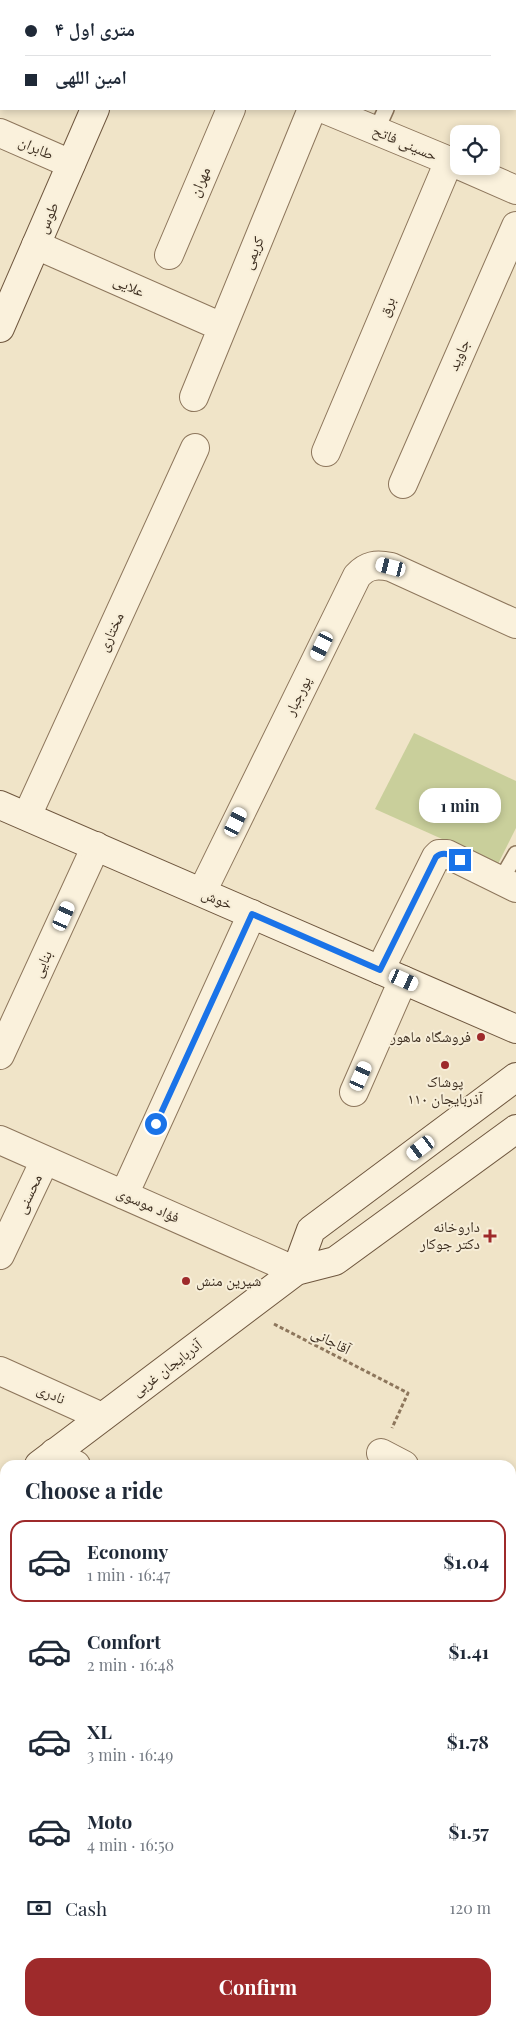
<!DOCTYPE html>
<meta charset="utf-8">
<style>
body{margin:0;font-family:"Playfair Display","Noto Naskh Arabic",serif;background:#f6f6f7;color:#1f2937;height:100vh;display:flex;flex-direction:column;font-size:19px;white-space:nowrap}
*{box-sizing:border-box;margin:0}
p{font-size:16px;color:#747a83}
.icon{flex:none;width:28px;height:28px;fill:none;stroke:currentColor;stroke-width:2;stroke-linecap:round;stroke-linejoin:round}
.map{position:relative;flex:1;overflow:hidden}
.drawer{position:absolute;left:0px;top:1460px;width:516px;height:566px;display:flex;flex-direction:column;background:#fff;border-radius:15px 15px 0 0;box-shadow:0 2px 8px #0003}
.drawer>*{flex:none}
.hud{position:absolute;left:0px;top:0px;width:516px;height:110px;box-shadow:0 2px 8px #0003;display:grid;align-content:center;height:110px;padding:0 25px;background:#fff}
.buttons{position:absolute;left:450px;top:125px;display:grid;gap:10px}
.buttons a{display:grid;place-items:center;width:50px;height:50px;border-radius:10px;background:#fff;box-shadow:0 2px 8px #0003;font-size:25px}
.end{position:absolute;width:22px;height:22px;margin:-11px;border:6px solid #1a73e8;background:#fff;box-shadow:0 0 0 2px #fff}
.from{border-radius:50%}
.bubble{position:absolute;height:35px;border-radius:15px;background:#fff;box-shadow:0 2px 8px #0003;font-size:16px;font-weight:700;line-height:35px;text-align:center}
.car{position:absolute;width:15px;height:30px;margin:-15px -8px;border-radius:6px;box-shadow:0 0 4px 1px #0007;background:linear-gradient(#fff 24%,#345 0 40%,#fff 0 76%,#345 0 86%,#fff 0)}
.hud b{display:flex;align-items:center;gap:18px;height:48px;font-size:19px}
.hud b+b{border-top:1px solid #e0e1e3}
.hud i{width:12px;height:12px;background:#1f2937}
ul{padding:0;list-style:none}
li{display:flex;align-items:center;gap:15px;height:82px;margin:0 10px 8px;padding:0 15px;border:2px solid transparent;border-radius:15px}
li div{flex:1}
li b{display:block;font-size:19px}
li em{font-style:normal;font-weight:700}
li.selected{border-color:#9e2a2b}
li>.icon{width:45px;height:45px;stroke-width:1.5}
h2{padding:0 25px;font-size:22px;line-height:60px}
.pay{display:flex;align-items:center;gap:12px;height:55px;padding:0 25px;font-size:19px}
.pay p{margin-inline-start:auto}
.cta{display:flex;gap:10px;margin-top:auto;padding:10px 25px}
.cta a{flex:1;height:58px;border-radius:15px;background:#9e2a2b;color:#fff;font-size:20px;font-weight:700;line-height:58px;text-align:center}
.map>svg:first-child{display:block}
</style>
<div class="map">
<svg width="516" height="2026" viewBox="0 0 516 2026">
<rect width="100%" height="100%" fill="#f0e4c8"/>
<!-- green -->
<path fill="#c9cf9b" d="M414,733L516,781V828L498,864L375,809Z"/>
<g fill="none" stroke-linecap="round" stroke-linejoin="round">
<!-- lane casing -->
<g stroke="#8d765c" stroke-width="18">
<path id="lane" d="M434,1V0
M376,131L386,109
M501,880L516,854"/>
</g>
<!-- street casing -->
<g stroke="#8d765c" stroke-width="30">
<path id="street" d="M276,1L277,0
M324,109L459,165
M0,133L71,164
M461,166L516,190
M36,245L222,327
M169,255L231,109
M194,397L312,109
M326,452L449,161
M403,484L516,226
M27,816L195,448
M202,892L357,576C367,565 376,564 391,567L516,624
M380,970L436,857L439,854H447L516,888
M0,1055L96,846
M354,1092L403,980
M0,1140L296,1271
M124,1195L252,914
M0,1255L45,1160
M0,1371L102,1417
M54,1453L76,1465
M381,1453L404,1465
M511,1522L516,1524
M0,1555L5,1558
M0,1709L5,1711
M87,2026L89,2021"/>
</g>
<!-- secondary casing -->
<g stroke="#6f573f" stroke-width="30">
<path id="secondary" d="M142,1L143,0
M0,328L95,109
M0,805L516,1029
M296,1271L311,1230L516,1077
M39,1465L296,1271L335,1261L516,1129
M0,1494L5,1490
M511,1637L516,1628
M310,2026L313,2021"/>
</g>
<!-- path -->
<path stroke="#8d765c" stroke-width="3" stroke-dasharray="4 2.5" stroke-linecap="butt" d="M274,1324L408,1393L392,1428"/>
<!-- lane -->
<use href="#lane" stroke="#faf1dc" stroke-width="15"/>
<!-- street -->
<use href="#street" stroke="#faf1dc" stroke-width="28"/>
<!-- secondary -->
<use href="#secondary" stroke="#faf1dc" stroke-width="28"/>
</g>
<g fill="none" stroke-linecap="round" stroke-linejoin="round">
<!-- route -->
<path stroke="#1a73e8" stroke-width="6" d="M156,1124L252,914L380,970L436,857C444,850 452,856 460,860"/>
</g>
<!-- markers -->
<g fill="#9e2a2b" stroke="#f7eed8" stroke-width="2">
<circle cx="481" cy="1037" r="5"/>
<circle cx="445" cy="1065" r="5"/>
<path d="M487.5 1228.5h5v5h5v5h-5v5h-5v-5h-5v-5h5z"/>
<circle cx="186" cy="1281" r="5"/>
</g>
<g text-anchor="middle" stroke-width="4" stroke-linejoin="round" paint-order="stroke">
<!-- street labels -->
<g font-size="15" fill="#3d2e20" stroke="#f7eed8">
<text transform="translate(405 143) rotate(23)" y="5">حسینی فاتح</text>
<text transform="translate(36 148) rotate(24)" y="5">طابران</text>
<text transform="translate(200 182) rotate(-67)" y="5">مهران</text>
<text transform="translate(48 218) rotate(-67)" y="5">طوس</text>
<text transform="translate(253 253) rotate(-68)" y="5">کریمی</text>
<text transform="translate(129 286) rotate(24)" y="5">علایی</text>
<text transform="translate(387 307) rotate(-67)" y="5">برق</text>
<text transform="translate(459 355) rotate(-66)" y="5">جاوید</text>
<text transform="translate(111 632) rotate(-65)" y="5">مختاری</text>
<text transform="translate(298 696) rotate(-64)" y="5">پورجبار</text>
<text transform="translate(217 899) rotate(23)" y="5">خوش</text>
<text transform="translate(42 964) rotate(-65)" y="5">بنایی</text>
<text transform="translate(29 1194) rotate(-65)" y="5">محسنی</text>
<text transform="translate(148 1205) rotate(24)" y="5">فؤاد موسوی</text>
<text transform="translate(331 1341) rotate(27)" y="5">آقاجانی</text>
<text transform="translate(167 1368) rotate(-37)" y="5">آذربایجان غربی</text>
<text transform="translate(51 1394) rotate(24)" y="5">نادری</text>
</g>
<!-- poi labels -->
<g font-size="15" fill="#3d2e20" stroke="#f7eed8" text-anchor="end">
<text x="471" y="1042">فروشگاه ماهور</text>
<text x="445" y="1087" text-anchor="middle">پوشاک<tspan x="445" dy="17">آذربایجان ۱۱۰</tspan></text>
<text x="480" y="1232">داروخانه<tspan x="480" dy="17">دکتر جوکار</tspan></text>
<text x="196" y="1286" text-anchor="start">شیرین منش</text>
</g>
</g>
</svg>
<div class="buttons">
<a><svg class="icon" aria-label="locate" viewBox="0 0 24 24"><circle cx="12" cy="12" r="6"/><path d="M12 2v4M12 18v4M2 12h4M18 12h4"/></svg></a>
</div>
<i class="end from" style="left:156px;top:1124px"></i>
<i class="end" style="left:460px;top:860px"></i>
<div class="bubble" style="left:419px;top:788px;width:82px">1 min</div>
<i class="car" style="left:391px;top:567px;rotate:284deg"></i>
<i class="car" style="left:322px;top:646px;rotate:206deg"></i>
<i class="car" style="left:236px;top:822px;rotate:26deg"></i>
<i class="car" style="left:64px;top:916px;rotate:24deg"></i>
<i class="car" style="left:404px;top:980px;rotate:114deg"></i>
<i class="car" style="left:361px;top:1076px;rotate:24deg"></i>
<i class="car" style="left:421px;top:1148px;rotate:233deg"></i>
<div class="hud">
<b><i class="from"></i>۴ متری اول</b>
<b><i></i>امین اللهی</b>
</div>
<section class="drawer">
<h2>Choose a ride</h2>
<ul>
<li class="selected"><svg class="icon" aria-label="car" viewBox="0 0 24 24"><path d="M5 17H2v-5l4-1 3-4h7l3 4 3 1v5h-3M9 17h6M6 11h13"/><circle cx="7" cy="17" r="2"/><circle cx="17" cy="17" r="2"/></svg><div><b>Economy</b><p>1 min · 16:47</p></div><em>$1.04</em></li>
<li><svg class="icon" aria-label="car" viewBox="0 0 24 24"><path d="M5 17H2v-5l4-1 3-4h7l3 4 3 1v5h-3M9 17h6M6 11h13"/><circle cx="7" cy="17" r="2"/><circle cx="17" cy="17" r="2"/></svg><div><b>Comfort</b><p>2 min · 16:48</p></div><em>$1.41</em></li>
<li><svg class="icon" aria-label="car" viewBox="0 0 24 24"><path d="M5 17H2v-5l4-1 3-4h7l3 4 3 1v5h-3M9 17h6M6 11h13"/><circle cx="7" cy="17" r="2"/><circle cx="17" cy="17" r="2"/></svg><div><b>XL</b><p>3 min · 16:49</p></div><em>$1.78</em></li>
<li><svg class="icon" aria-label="car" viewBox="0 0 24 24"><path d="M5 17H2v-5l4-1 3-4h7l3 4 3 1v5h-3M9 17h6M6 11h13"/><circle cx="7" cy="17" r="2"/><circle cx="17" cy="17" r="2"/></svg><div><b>Moto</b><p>4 min · 16:50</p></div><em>$1.57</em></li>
</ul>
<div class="pay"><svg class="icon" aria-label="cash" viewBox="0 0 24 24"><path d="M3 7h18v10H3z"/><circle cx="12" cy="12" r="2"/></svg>Cash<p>120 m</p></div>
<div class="cta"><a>Confirm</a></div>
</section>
</div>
